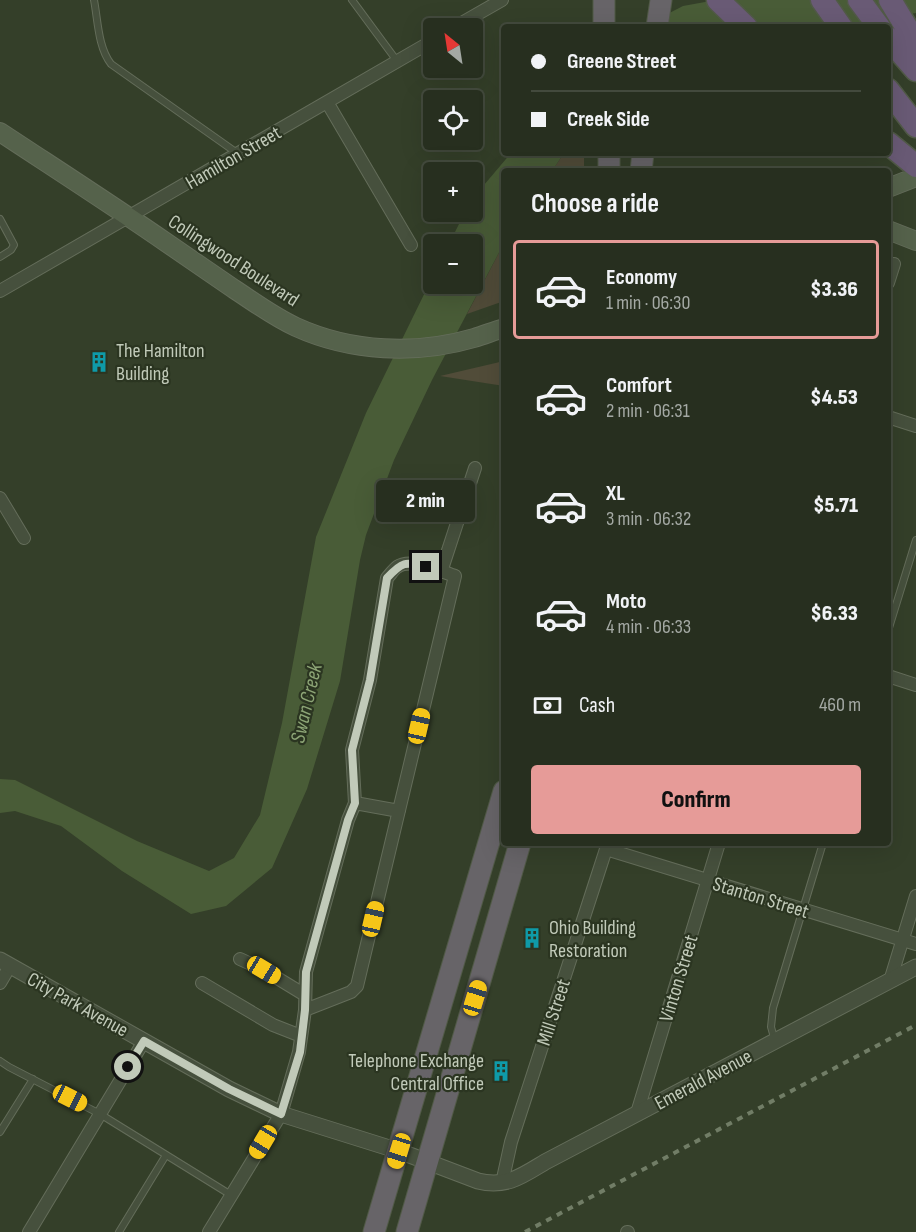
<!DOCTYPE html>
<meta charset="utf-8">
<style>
body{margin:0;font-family:"Sofia Sans Condensed",sans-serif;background:#2f3728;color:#f1f3f6;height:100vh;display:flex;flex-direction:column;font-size:22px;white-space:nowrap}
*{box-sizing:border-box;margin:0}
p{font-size:20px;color:#a4a9a4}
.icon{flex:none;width:33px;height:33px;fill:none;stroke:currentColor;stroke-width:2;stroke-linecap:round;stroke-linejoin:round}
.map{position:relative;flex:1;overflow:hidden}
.panel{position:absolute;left:501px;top:168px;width:390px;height:678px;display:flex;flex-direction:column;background:#272f1f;border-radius:6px;box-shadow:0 6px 24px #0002,0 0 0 2px #434a3d}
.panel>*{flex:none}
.guide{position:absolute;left:501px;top:24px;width:390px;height:132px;border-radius:6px;box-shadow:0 6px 24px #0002,0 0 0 2px #434a3d;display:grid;align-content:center;height:132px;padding:0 30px;background:#272f1f}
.needle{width:39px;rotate:330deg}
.buttons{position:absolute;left:423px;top:18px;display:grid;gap:12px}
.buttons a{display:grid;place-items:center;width:60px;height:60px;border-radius:6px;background:#272f1f;box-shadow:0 6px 24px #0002,0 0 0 2px #434a3d;font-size:30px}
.end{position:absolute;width:27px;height:27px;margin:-14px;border:8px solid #c1cab9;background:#111;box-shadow:0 0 0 3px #111}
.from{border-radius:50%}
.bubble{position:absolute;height:42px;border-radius:6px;background:#272f1f;box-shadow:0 6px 24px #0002,0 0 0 2px #434a3d;font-size:20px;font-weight:800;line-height:42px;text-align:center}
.car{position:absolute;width:18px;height:36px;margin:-18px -9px;border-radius:8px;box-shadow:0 0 4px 2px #0007;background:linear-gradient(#f5c518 24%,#345 0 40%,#f5c518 0 76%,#345 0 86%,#f5c518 0)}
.guide b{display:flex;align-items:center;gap:21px;height:57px;font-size:22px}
.guide b+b{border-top:2px solid #434a3d}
.guide i{width:15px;height:15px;background:#f1f3f6}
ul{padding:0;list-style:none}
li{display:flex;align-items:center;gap:18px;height:99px;margin:0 12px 9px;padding:0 18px;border:3px solid transparent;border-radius:6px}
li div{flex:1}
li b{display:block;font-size:22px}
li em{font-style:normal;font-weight:800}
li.active{border-color:#e69b98}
li>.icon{width:54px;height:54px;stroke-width:1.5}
h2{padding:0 30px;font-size:27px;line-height:72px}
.pay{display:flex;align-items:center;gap:15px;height:66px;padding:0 30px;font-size:22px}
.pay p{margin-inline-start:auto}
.button{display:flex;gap:12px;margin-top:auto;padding:12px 30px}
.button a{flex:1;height:69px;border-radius:6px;background:#e69b98;color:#111;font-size:24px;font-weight:800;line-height:69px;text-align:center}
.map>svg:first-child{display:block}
</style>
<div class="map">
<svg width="916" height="1232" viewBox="0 0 916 1232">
<rect width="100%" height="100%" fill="#343f29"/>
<!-- green -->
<path fill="#514c39" d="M564,153H584V171H552Z
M504,243V301L467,314Z
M504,361V386L440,376Z"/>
<!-- water -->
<path fill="#495c37" d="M716,0H916V13L837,27H642L683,6Z
M511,153H564L552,171H504V243L432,380L394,460L366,535L360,560L340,681L307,789L272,868L226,906L191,914L122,871L61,826L15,811L0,813V779L15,780L137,841L209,871L234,858L260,815L282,723L316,537L366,413L433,276L434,284H472V244H449L465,212H472L473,198Z"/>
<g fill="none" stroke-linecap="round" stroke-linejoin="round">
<!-- service casing -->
<g stroke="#646d5a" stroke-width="8">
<path id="service" d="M94,0C98,21 98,47 111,64L237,153
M352,0L397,61
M0,219L14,245L11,250L0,257
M888,631L916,540
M775,1041L771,1027L773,1008L823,843
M0,1061L9,1067L100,1114L231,1195
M0,1132L33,1079
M119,1232L166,1155"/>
</g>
<!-- minor casing -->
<g stroke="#646d5a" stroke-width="14">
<path id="minor" d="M453,28L502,0
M327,102L411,245
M888,283L894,264
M0,291L434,40
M888,417L916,426
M0,498L24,538
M441,572L475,468
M888,676L916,685
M355,803L399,811
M606,849L916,944
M240,959L264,970L305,995
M890,981L916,896
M0,983L10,966
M202,983L273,1025L301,1036
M637,1113L719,843
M502,1183L511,1142L608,843
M29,1232L144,1041
M209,1232L281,1114L299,1052L305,1010L306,972L348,820L355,803L352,750L370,680L387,578C390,575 394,569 397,567C411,557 440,571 455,576L357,986L351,992L305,1010
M627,1232H628"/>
</g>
<!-- tertiary casing -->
<g stroke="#646d5a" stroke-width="17">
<path id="tertiary" d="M0,960L229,1089L281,1114L399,1151L478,1181C506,1188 522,1176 545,1162L916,967"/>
</g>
<!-- secondary casing -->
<g stroke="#646d5a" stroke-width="20">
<path id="secondary" d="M0,132C56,169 112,205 167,243C189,258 212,274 234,289C254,302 274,317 296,327C351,352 416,355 474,338C484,335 494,331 504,328
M888,188L916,177
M888,230L916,241"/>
</g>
<!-- trunk casing -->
<g stroke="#515a47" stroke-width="23">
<path id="trunk" d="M604,0V27
M657,27L661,0
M609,153V171
M641,171L643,153
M374,1232L504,791
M407,1232L520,843"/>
</g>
<!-- motorway casing -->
<g stroke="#515a47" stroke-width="25">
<path id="motorway" d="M718,0L746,27
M822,0L841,27
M859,0L879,27
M890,0L916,43
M888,38L916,70
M888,90L916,126
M888,143L916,166"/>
</g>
<!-- service -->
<use href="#service" stroke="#46503d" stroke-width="6"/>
<!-- minor -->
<use href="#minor" stroke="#46503d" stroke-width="12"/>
<!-- tertiary -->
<use href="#tertiary" stroke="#46503d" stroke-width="15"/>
<!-- secondary -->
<use href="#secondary" stroke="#55624b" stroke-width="18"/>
<!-- trunk -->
<use href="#trunk" stroke="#676468" stroke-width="21"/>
<!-- motorway -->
<use href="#motorway" stroke="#695a75" stroke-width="22"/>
<!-- rail -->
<path stroke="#717d66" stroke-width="4" stroke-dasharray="6 6" stroke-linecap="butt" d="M525,1232L916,1025"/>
</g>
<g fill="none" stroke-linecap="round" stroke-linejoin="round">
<!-- route -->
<path stroke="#c1cab9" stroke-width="8" d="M128,1067L144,1041L229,1089L281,1114L300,1052L305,1010L306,972L348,820L355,803L352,750L370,680L387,578C402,562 405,561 426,567"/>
</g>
<!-- icons -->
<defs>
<g id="building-bare" transform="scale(1.62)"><path d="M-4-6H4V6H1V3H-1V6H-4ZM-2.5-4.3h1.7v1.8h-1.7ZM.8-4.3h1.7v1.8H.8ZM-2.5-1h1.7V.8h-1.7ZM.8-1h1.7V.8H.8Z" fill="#0f9aa8" stroke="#2b3521" stroke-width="2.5" paint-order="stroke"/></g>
</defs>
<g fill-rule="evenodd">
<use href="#building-bare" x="99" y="362"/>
<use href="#building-bare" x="532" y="938"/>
<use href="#building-bare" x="501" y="1071"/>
</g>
<g text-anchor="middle" stroke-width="4.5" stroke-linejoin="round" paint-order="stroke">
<!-- street labels -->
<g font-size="20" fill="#c1cab9" stroke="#2b3521">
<text transform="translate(233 157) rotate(-30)" y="7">Hamilton Street</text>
<text transform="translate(234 260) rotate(33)" y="7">Collingwood Boulevard</text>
<text transform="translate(761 897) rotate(17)" y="7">Stanton Street</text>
<text transform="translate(678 978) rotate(-73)" y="7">Vinton Street</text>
<text transform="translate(78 1004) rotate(29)" y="7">City Park Avenue</text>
<text transform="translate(553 1012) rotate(-72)" y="7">Mill Street</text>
<text transform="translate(703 1079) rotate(-28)" y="7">Emerald Avenue</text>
</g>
<!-- poi labels -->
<g font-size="20" fill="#c1cab9" stroke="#2b3521" text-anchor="start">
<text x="116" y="357">The Hamilton<tspan x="116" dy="23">Building</tspan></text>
<text x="549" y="934">Ohio Building<tspan x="549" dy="23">Restoration</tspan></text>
<text x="484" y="1067" text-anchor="end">Telephone Exchange<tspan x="484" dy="23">Central Office</tspan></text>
</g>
<!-- water labels -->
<g font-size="21" font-style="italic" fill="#8da576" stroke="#2b3521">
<text transform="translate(306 703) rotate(-77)" y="7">Swan Creek</text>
</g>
</g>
</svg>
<div class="buttons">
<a><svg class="needle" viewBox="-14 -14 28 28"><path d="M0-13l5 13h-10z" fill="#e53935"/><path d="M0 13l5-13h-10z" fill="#a4a9a4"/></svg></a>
<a><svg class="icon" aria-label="locate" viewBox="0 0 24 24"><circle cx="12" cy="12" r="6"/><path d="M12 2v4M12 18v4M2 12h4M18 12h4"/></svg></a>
<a>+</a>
<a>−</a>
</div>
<i class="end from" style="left:128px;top:1067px"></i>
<i class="end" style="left:426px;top:567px"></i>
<div class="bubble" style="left:376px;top:480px;width:99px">2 min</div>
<i class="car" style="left:419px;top:726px;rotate:13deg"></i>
<i class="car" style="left:373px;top:919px;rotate:13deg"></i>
<i class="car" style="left:264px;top:970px;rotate:121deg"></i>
<i class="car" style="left:475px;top:998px;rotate:17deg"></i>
<i class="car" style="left:70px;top:1098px;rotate:117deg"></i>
<i class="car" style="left:263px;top:1142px;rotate:211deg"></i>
<i class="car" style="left:399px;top:1151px;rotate:197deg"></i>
<div class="guide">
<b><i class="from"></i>Greene Street</b>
<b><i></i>Creek Side</b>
</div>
<section class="panel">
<h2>Choose a ride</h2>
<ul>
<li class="active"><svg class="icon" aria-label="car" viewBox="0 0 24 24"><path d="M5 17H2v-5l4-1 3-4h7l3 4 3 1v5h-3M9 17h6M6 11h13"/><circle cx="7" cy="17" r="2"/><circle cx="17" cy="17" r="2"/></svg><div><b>Economy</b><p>1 min · 06:30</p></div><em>$3.36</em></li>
<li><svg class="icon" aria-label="car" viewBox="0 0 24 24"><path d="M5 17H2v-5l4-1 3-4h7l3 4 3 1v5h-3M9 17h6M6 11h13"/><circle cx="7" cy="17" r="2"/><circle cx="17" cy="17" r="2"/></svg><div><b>Comfort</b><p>2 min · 06:31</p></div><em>$4.53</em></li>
<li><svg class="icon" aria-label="car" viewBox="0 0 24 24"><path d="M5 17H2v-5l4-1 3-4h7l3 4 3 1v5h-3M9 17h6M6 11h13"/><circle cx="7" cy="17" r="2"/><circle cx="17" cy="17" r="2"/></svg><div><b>XL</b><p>3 min · 06:32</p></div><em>$5.71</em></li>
<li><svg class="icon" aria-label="car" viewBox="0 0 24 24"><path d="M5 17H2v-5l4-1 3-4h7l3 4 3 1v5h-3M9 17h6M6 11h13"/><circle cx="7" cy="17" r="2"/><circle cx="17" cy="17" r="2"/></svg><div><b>Moto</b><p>4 min · 06:33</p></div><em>$6.33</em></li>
</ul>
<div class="pay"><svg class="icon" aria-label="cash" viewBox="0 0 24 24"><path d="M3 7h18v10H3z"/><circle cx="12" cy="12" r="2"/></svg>Cash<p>460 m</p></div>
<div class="button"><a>Confirm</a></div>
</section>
</div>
